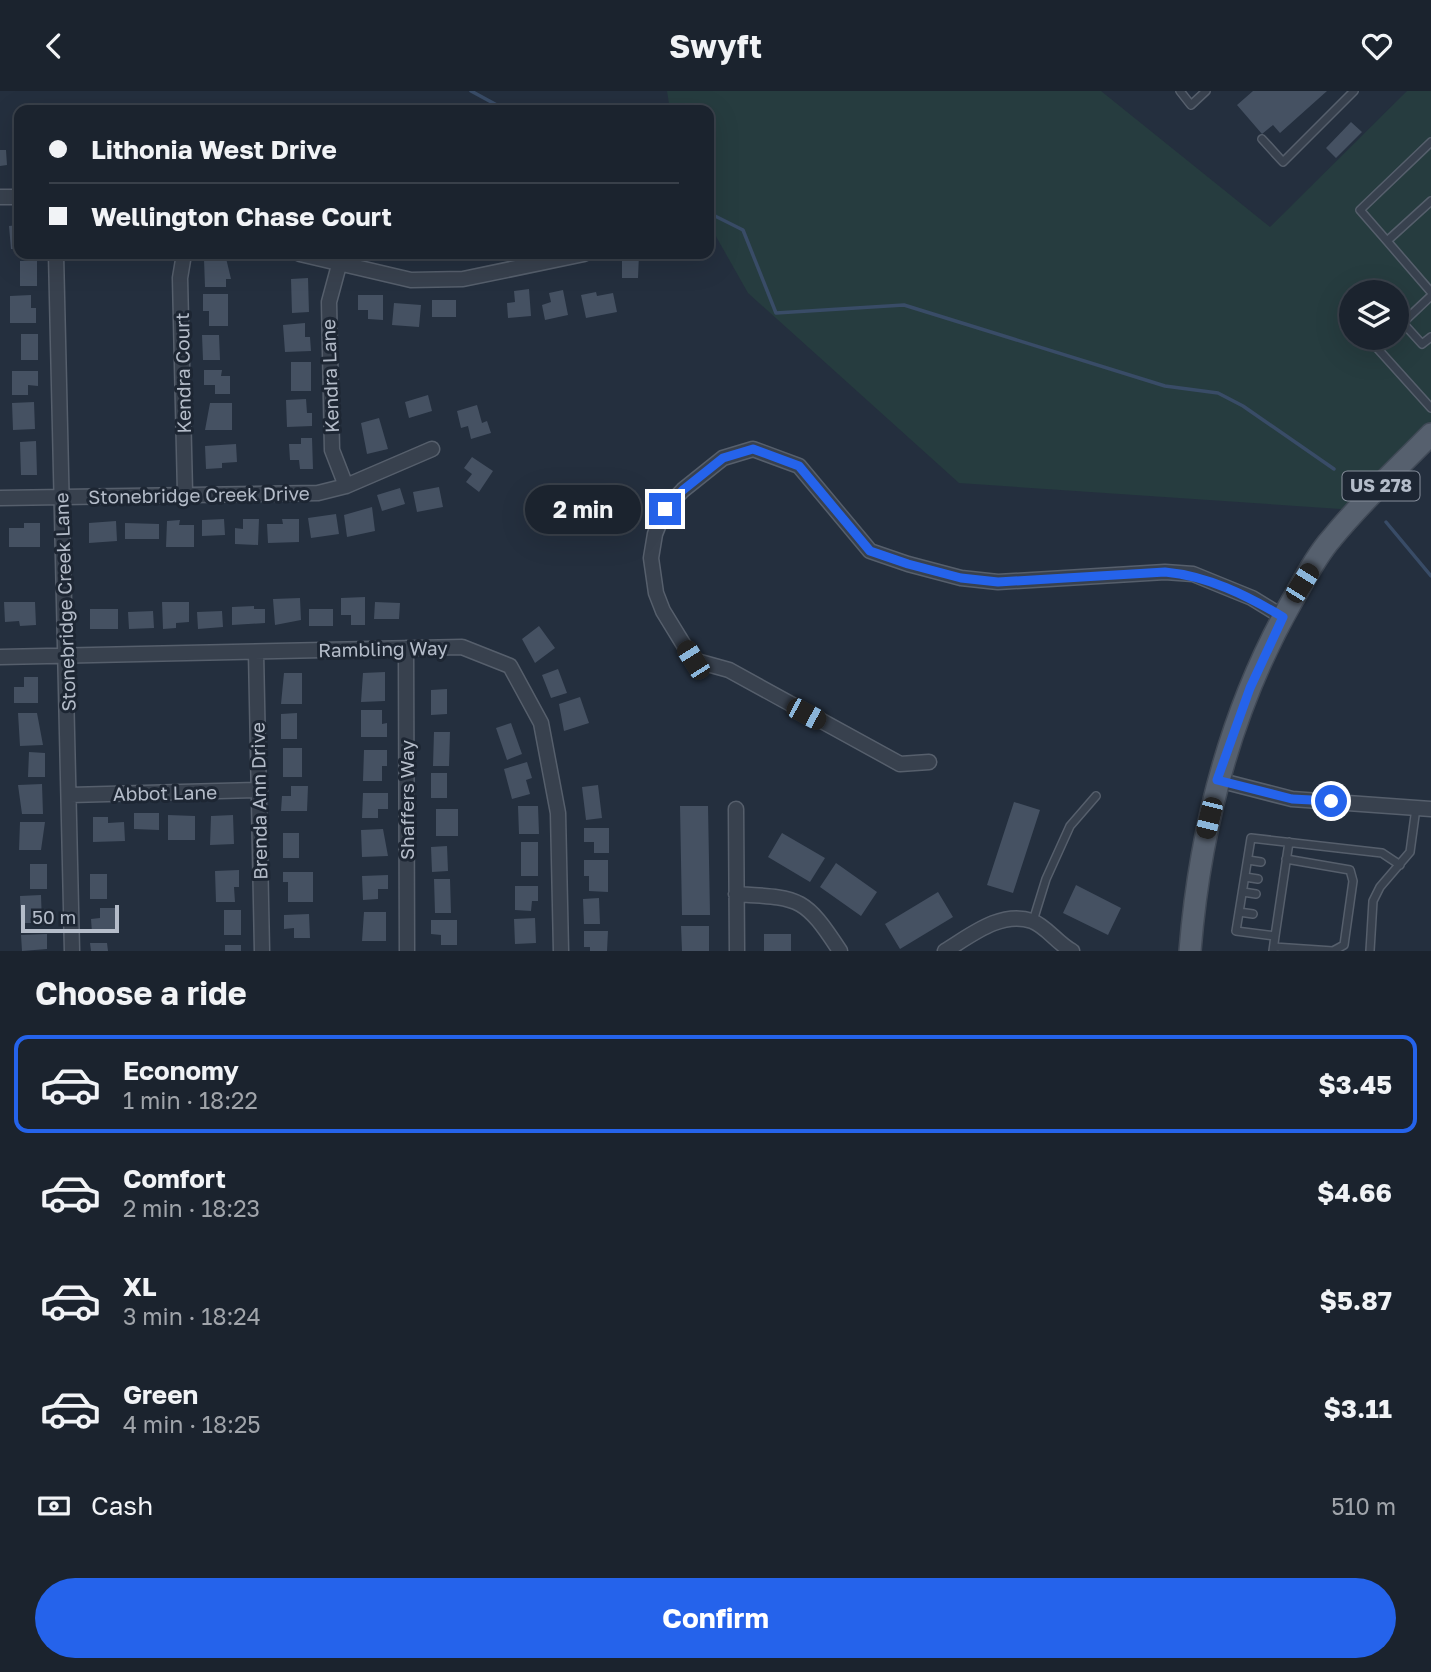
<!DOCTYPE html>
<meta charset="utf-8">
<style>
body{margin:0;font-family:"Golos Text",sans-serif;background:#242b36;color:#f1f3f6;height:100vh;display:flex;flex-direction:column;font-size:26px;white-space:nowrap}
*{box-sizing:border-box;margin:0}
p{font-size:23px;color:#a0a4aa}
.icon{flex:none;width:38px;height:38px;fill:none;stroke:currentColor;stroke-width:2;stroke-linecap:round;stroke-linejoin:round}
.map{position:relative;height:860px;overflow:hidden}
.panel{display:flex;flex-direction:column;background:#1b232e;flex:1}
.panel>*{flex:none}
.hud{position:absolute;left:14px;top:14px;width:700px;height:154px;border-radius:14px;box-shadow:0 7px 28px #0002,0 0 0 2px #39404a;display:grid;align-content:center;height:154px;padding:0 35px;background:#1b232e}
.fabs{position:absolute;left:1339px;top:189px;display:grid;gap:14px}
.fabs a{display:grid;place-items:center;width:70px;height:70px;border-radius:50%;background:#1b232e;box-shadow:0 7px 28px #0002,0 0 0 2px #39404a;font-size:35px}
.scale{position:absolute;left:21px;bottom:18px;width:98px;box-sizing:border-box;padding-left:7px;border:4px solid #b4bcc9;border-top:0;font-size:19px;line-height:24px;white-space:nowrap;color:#b4bcc9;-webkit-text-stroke:5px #1d2633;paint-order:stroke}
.end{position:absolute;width:32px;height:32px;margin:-16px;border:9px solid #2563eb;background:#fff;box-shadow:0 0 0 4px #fff}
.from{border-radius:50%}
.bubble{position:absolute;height:49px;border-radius:24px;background:#1b232e;box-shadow:0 7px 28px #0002,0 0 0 2px #39404a;font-size:23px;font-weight:700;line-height:49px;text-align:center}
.car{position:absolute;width:21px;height:42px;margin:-21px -10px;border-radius:9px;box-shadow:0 0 5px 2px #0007;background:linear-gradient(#222 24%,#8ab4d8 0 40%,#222 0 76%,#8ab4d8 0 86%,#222 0)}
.hud b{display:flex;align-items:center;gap:24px;height:66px;font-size:26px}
.hud b+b{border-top:2px solid #39404a}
.hud i{width:18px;height:18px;background:#f1f3f6}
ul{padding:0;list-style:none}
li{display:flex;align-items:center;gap:21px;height:98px;margin:0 14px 10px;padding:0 21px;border:4px solid transparent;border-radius:14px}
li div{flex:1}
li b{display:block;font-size:26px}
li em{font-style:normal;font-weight:700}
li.current{border-color:#2563eb}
li>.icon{width:63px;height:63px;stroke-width:1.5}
h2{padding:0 35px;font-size:32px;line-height:84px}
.pay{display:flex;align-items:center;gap:18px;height:77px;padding:0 35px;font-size:26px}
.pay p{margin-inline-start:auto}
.action{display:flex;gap:14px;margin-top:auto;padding:14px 35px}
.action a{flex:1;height:80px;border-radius:42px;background:#2563eb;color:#fff;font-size:28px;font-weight:700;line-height:80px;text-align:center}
header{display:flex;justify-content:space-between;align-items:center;height:91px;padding:0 35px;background:#1b232e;font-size:32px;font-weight:700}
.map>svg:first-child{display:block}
</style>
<header><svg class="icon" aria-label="back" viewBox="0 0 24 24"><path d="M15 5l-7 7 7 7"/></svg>Swyft<svg class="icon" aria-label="heart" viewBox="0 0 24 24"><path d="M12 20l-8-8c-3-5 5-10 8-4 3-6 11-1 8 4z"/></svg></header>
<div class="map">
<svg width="1431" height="860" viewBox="0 0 1431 860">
<rect width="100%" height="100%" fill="#242f3e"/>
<!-- green -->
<path fill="#263c3f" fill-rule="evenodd" d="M667,0H1101L1270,136L1407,0H1431V349L1370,420L959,392L748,202L709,133V19H670ZM1351,201H1396V247H1351Z"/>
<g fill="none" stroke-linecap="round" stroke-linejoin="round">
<!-- stream -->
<path stroke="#394c67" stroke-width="3.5" d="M471,0L506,19
M709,122L743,139L776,222L904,214L1165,295L1218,302L1243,315L1334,378
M1386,431L1431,485"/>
</g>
<!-- building -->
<path fill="#455162" d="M1253,0H1327L1280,42L1273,34L1262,43L1237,14Z
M1351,31L1362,41L1336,67L1326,57Z
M0,59H6L7,74L0,75Z
M19,134V158H11L9,135Z
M622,163H639L638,187H622Z
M226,167L231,188H226V196H205L204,168Z
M20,170H37V195H20Z
M308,187L309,221L292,222L291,188Z
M529,198L531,225L508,227L507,212L515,211L514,200Z
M563,199L568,224L545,229L542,214L551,211L549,202Z
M596,201L597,205L613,202L617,221L586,227L581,204Z
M203,203H228V235H209V220H203Z
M31,204V217H36V232H10V205Z
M358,204H383V229L368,228V219H358Z
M432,209H456V226H432Z
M394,212L421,214L419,236L392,234Z
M305,232V246H310L311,260L285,261L283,234Z
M21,243H38V269H21Z
M202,244H219L220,269H203Z
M291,271H311V300H291Z
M204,279H222L221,285H230V303H215V294H204Z
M12,280H38V295L28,294V304H12Z
M428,304L432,320L409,327L405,311Z
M306,308L307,322H312V335L287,336L286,309Z
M34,311L35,338L13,339L12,312Z
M210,312H232V339H205Z
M477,314L482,332L487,330L491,342L471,348L468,335L461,337L457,320Z
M379,327L388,358L367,363L361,332Z
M301,347H312L313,378H300L299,369H290L289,353H301Z
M36,350L37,384H21L20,351Z
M236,353L237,371L222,372V377L206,378L205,355Z
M472,366L493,380L479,401L466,391L472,383L464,377Z
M439,396L443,416L417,421L413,401Z
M400,397L405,413L382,420L377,404Z
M372,416L375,440L347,446L344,424Z
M336,423L339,443L311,447L308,427Z
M224,428L225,444L202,445V429Z
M243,428H259L258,454L235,453V437L243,438Z
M282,428H299V451L268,452L267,433H283Z
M180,429L179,434H194V456H166L167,430Z
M116,430L117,450L89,452V432Z
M24,432H40V456H9V437H24Z
M125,432L159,433V448H125Z
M365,506V534H351V524H341V507Z
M300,507L301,529L275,534L273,508Z
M4,511H35L36,534L20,535L19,530L5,531Z
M162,511H189V531L176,532V537L163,538Z
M375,511L400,512L399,528H374Z
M254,515V518H265V532L232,534V516Z
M90,518H118V538H90Z
M309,518H333V535H309Z
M153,520L154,537L129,538L128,521Z
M222,520L223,536L198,538L197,521Z
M539,535L555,557L535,572L522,548Z
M558,578L567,602L551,607L542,584Z
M385,581V610L361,611L363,582Z
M284,582H302V613H281Z
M24,586H38V612H14V596H24Z
M447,598V623L431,624V599Z
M580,606L589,632L564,640L559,613Z
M361,619H382V633L387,632V646H361Z
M18,622H37L43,654L20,655Z
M297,622V648H281V623Z
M511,632L522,663L507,669L496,637Z
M434,641H450L449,675H433Z
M283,657H302V686H283Z
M364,659H387V675H382V690H363Z
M29,661L45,662V686H28Z
M527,671L532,687L526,689L530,703L512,708L504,678Z
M431,682H447V707H431Z
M42,693L43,723H22L18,694Z
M598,694L602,727L586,729L582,696Z
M291,695H308L307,720H281L282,705H291Z
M363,702H388V718H378V727H362Z
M1014,711L1040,719L1013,802L987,794Z
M518,715H538L539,743H519Z
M680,715H708L710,824H682Z
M436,718H458V745H436Z
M134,722H159V739L134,738Z
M168,724L195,725V749H168Z
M233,724L234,753L210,754L211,725Z
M93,726H108V732L124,731L125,750L93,751Z
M20,731H45L41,759H19Z
M584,737H609V762H594V751H584Z
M383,738L388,765L362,766L361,739Z
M283,742H299V767H283Z
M782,742L825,767L810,791L768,766Z
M521,751H538V785H521Z
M447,755L448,780L432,781L431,756Z
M584,769H608V801L589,800V785H584Z
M836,772L877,801L861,825L820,796Z
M30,773H47V798H30Z
M239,779V796H234L235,811H216L215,780Z
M283,781H313V811H288V791H283Z
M90,783H107V808H90Z
M388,784V798H378V808L363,809L362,785Z
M434,788H450L451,822H435Z
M1076,794L1121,817L1108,844L1063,822Z
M515,795H538V810H532L531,820L515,819Z
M938,801L953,826L900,858L885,833Z
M41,804L42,832H21L20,805Z
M599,807L600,833H584L583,808Z
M100,817H116L117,841L92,842L91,828L100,827Z
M224,819H241V844H224Z
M364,821H386V850H362Z
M309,823L310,847H294V837L284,838V824Z
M535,827L536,852L515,853L514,828Z
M431,829H457V854H441V844L431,843Z
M681,835H709V860H682Z
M584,840H608L607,860H590V856H584Z
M47,843V858L22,860L21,844Z
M764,843H791V860H764Z
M90,852H107L108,860H91Z
M225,854H241V860H225Z"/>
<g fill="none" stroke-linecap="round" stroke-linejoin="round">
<!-- service casing -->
<g stroke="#565f6c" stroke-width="10">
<path id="service" d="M1180,0L1191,14L1206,0
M1262,48L1283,71L1354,0
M1431,110L1387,150L1431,201
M1387,150L1360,119L1431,51
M1403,232L1422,253L1431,246
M1396,238L1431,205
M1387,247L1377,257L1431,317
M1248,769L1261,771
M1245,786L1258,788
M1243,801L1256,803
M1239,821L1253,823
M1033,830L1046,788L1070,735L1096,705
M1275,845L1289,751
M1274,856L1333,860L1344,854L1353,790L1350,779L1286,768
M1273,860L1275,845L1236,840L1251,747L1382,762L1400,774
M1370,860L1373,810L1380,796L1410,761L1416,717"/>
</g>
<!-- minor casing -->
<g stroke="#565f6c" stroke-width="17">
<path id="minor" d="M0,106H19
M56,163L72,860
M184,163L180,187L185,402
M300,163L411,189L463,188L584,163
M339,174L329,211L332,359L346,395
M0,407L318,402L346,395L432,358
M406,557L407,860
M256,561L262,860
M0,566L462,556L510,575L541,632L558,722L561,860
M929,671L900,673L729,579L693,569L663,520L656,502L651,467L655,443L665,418L683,399L723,367L753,358L799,375L870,460L908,473L961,487L998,491L1165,481L1193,483L1252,507L1283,526
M1218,689L1292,708L1431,718
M70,704L260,699
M736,718L737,860
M736,803C800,807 804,805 840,860
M945,860C970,845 1001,819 1032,830C1046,835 1058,853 1072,860"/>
</g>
<!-- primary casing -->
<g stroke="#414a57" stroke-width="24">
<path id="primary" d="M1190,860C1200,736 1230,619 1292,510C1304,489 1316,465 1332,447C1362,410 1398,377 1431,343"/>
</g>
<!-- service -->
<use href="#service" stroke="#38414e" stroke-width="7"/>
<!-- minor -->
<use href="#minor" stroke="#38414e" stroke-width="14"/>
<!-- primary -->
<use href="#primary" stroke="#56606e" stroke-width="21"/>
</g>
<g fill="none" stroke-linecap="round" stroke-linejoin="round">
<!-- route -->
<path stroke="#2563eb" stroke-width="9" d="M665,418L683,399L723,367L753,358L799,375L870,460L908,473L961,487L998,491L1165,481C1208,485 1246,504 1283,526L1250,597L1217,689L1292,708L1331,710"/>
</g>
<g text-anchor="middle" stroke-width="6" stroke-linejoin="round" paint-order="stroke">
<!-- shield labels -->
<rect fill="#1d2633" stroke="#878f9c" stroke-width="2" x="1342.5" y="380.5" width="77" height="29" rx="5"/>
<g font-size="18" font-weight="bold" fill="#b4bcc9">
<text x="1381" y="401">US 278</text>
</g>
<!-- street labels -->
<g font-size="19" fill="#b4bcc9" stroke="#1d2633">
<text transform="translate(183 282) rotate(-91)" y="7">Kendra Court</text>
<text transform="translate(330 285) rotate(-92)" y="7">Kendra Lane</text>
<text transform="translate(199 404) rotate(-1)" y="7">Stonebridge Creek Drive</text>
<text transform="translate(65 511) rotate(-92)" y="7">Stonebridge Creek Lane</text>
<text transform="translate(383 558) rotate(-1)" y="7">Rambling Way</text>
<text transform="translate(165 702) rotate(-1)" y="7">Abbot Lane</text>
<text transform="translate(407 709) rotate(-90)" y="7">Shaffers Way</text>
<text transform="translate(259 710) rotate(-91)" y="7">Brenda Ann Drive</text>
</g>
</g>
</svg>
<div class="fabs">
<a><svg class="icon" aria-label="layers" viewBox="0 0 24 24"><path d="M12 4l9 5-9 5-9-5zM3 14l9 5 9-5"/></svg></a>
</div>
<div class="scale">50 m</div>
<i class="end from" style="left:1331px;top:710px"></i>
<i class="end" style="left:665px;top:418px"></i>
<div class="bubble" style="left:525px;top:394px;width:116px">2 min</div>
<i class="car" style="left:1302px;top:492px;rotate:32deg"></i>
<i class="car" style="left:693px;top:569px;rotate:328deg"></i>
<i class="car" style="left:806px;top:623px;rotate:118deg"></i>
<i class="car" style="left:1209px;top:727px;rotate:194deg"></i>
<div class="hud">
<b><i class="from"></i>Lithonia West Drive</b>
<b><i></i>Wellington Chase Court</b>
</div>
</div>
<section class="panel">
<h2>Choose a ride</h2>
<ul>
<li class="current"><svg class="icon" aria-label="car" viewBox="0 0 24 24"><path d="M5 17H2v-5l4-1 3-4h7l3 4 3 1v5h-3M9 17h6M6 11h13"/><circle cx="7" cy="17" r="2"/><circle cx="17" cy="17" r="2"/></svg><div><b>Economy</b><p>1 min · 18:22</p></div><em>$3.45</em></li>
<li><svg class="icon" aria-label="car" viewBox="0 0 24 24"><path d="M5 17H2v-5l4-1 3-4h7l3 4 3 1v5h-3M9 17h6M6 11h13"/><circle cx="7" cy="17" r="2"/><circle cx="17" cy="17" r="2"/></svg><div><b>Comfort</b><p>2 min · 18:23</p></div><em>$4.66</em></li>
<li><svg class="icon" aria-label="car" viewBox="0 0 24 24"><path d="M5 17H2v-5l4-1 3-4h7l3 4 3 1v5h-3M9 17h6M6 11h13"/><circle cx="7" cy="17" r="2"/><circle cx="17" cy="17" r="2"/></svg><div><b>XL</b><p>3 min · 18:24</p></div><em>$5.87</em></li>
<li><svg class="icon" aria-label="car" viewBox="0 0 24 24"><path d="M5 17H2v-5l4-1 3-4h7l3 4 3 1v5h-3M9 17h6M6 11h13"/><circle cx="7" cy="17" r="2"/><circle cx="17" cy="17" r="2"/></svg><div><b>Green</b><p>4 min · 18:25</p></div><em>$3.11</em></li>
</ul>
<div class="pay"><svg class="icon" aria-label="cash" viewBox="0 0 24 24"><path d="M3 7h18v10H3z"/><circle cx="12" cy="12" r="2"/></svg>Cash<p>510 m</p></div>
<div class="action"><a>Confirm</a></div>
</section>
